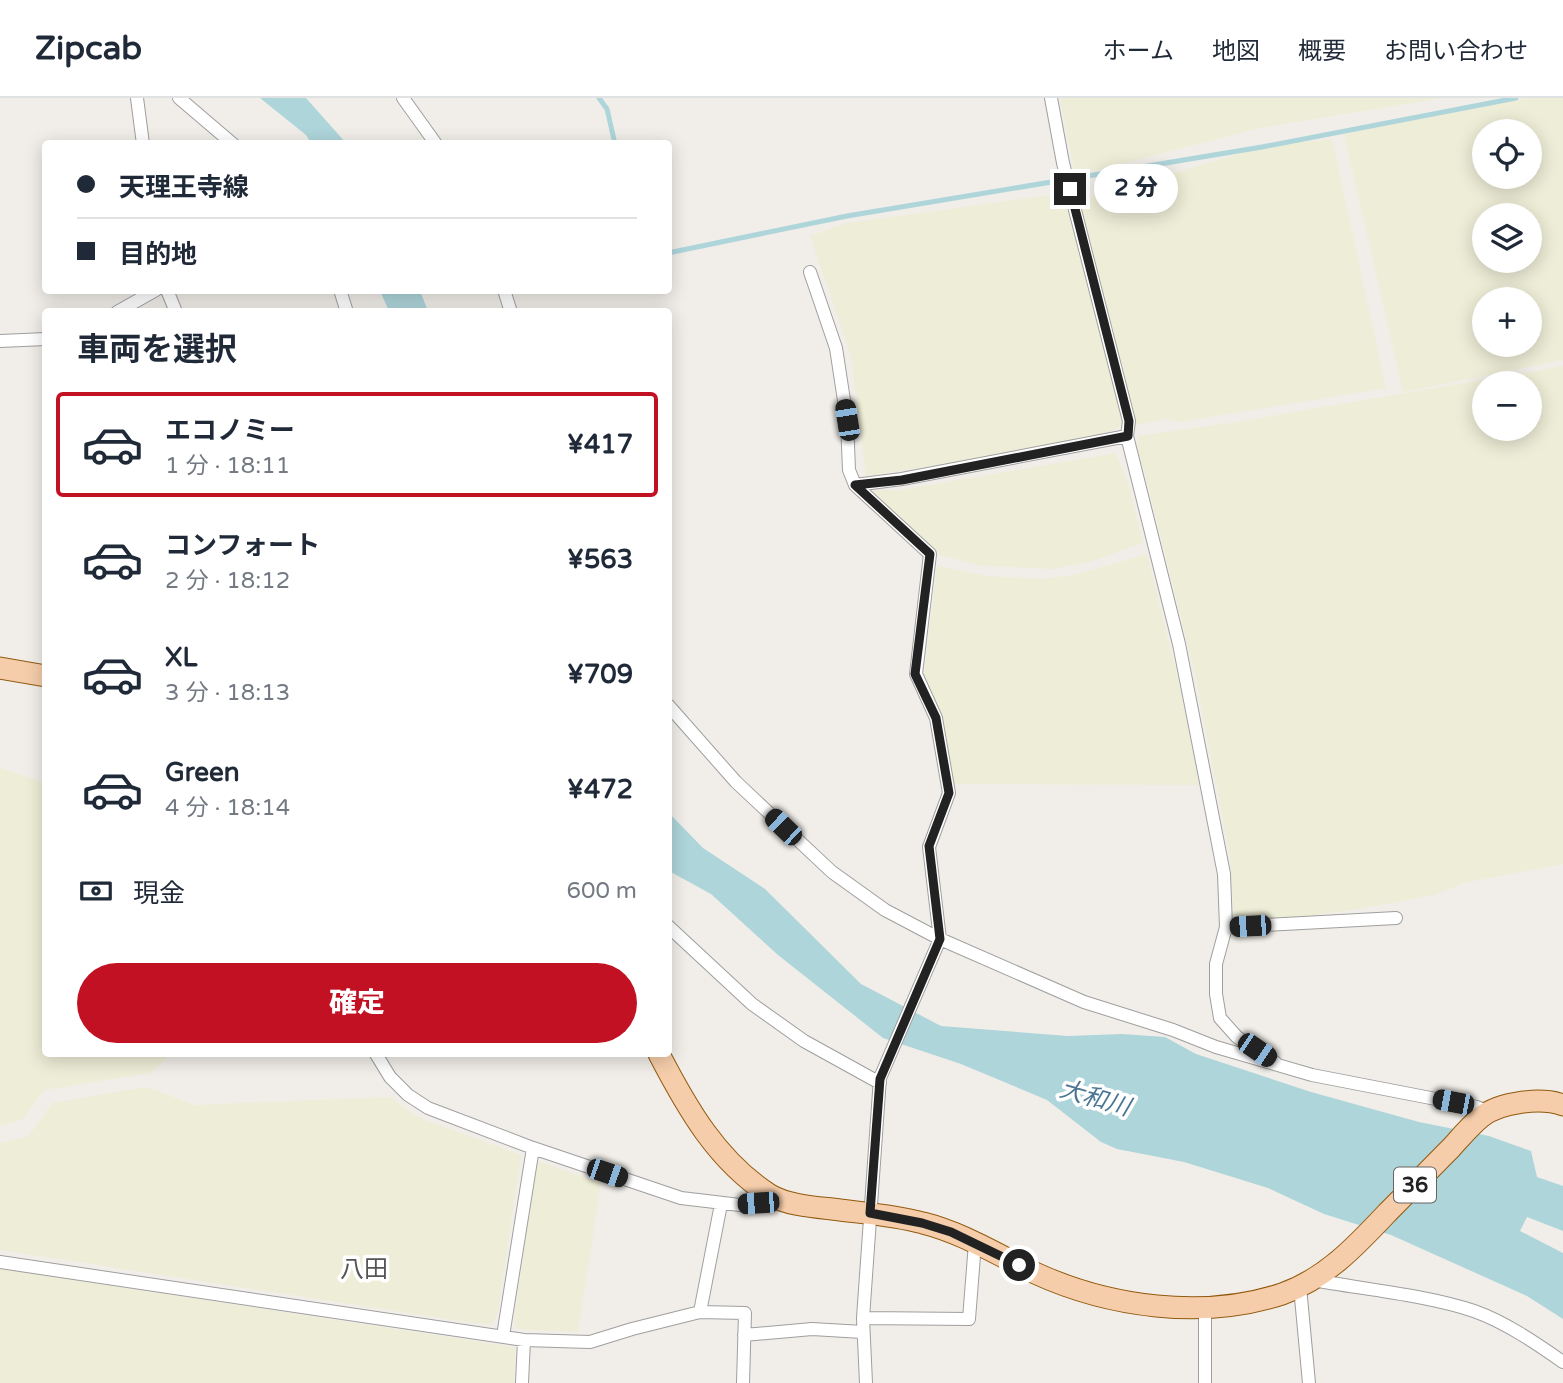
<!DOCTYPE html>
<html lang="ja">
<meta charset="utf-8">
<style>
body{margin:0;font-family:"Varela Round","Noto Sans JP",sans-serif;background:#f6f6f7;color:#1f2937;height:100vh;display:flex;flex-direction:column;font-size:26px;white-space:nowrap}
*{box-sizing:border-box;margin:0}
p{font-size:23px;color:#747a83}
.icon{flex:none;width:38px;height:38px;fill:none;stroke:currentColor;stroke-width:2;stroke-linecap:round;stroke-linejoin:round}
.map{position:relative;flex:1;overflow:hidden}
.details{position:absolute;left:42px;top:210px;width:630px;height:749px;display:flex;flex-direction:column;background:#fff;border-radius:7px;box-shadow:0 4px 18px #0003}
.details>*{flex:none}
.banner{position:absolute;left:42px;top:42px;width:630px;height:154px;border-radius:7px;box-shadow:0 4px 18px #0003;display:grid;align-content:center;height:154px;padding:0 35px;background:#fff}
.fabs{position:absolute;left:1472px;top:21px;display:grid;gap:14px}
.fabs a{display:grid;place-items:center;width:70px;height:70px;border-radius:50%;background:#fff;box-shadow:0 4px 18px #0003;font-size:35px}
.end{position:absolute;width:32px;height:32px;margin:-16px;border:9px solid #222;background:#fff;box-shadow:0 0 0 4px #fff}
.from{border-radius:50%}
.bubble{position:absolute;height:49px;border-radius:24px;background:#fff;box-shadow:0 4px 18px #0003;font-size:23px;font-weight:800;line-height:49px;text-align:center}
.car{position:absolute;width:21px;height:42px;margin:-21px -10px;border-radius:9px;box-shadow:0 0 5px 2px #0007;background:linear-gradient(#222 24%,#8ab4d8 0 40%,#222 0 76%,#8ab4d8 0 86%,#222 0)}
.banner b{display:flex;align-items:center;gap:24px;height:66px;font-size:26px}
.banner b+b{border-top:2px solid #e0e1e3}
.banner i{width:18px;height:18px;background:#1f2937}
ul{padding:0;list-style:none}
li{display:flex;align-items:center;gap:21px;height:105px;margin:0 14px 10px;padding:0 21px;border:4px solid transparent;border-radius:7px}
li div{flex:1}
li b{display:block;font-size:26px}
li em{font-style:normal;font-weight:800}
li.active{border-color:#c21123}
li>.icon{width:63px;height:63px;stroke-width:1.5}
h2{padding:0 35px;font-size:32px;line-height:84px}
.pay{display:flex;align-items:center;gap:18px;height:77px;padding:0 35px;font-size:26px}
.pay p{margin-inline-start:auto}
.button{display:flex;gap:14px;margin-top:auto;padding:14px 35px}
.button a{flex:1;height:80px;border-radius:42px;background:#c21123;color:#fff;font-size:28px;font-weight:800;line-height:80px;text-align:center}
header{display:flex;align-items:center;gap:42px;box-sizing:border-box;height:98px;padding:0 35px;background:#fff;border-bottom:2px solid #e0e1e3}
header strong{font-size:33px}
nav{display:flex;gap:38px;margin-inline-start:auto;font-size:24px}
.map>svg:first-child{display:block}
</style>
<header>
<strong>Zipcab</strong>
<nav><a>ホーム</a><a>地図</a><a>概要</a><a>お問い合わせ</a></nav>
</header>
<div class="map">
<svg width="1563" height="1285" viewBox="0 0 1563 1285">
<rect width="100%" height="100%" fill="#f1eee9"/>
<!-- farmland -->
<path fill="#eeedd7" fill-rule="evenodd" d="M1060,0H1443L1259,30L1075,78Z
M1527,0H1563V262L1403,294L1344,36ZM1484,33H1530V79H1484ZM1484,117H1530V163H1484ZM1484,201H1530V247H1484Z
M1332,41L1386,290L1180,324L1164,321L1137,327L1079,103L1269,47Z
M1065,95L1122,322L1121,328L1088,344L866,378L851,258L810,138L847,125Z
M1563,268V766L1464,785L1434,797L1359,811L1292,820L1234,822L1230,759L1195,576L1144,372L1138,355V338L1237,324ZM1484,285H1530V331H1484Z
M1116,355L1129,388L1143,445L1090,464L1052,471L982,468L940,457L873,399L874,392H901Z
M1147,456L1179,585L1199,687L954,686L941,615L924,577L937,468L988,478L1041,481L1074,477Z
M0,670L45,685L46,956H168L164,963L149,975L44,992L23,1021L0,1028Z
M147,989L194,1007L391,999L413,1016L428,1023L521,1057L497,1219L491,1226L473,1225L0,1152V1045L29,1038L52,1005Z
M537,1063L601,1085L578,1234L517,1231L514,1222Z
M0,1171L515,1249L514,1285H0Z"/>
<!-- water -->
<path fill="#aed5da" d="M260,0H306L346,45H311L306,37Z
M380,193H420L428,213H389Z
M668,714L703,750L765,791L861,886L941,928L1068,938L1122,936L1165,939L1196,956L1311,994L1419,1024L1489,1038L1531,1053L1537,1079L1563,1088V1133L1527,1119L1520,1133L1563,1155V1221L1527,1198L1391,1137L1324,1116L1268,1090L1184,1064L1117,1051L1101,1044L1047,1002L961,966L883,940L778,857L711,796L669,773Z"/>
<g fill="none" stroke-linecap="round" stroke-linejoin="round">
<!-- stream -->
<path stroke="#aed5da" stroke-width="5" d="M599,0L607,11L615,46
M668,155L847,118L1262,49L1516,0"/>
<!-- minor casing -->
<g stroke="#9f9f9f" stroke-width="14">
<path id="minor" d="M137,0L143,46
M179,0L233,46
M403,0L436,46
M1051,0L1063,65L1129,323L1127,338L1179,546L1224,776L1226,829L1216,866V896L1220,920L1237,939L1276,965
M810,174L836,250L847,322L849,372L855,387L930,456L916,576L936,620L949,695L929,749L940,841L880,980L863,1220L866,1285
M167,192L176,214
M340,192L347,214
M504,192L511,214
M117,214L156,192
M0,243L46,241
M855,387L902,381L1127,338
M668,607L736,684L832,774L885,812L940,841L1084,904L1173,932L1216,949L1312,977L1477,1009L1490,1014
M668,828L752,906L804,943L880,985
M1226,829L1396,820
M376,956L390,979L408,997L428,1010L533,1050L681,1100L740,1107L758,1105L774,1099
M0,1164L524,1242L590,1244L632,1231L700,1214L745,1215L743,1285
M1313,1182C1363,1191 1426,1197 1474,1213C1505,1224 1536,1245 1563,1264
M1300,1189L1309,1285
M1205,1209V1285
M700,1214L721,1106
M863,1220L969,1221L975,1145
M744,1237L812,1231L863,1234
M503,1238L533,1050
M522,1285L524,1242"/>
</g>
<!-- primary casing -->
<g stroke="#92590d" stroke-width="23">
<path id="primary" d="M0,570L46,578
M659,956C687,1010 717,1063 770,1097C787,1107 813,1109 832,1111C862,1115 894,1117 923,1125C963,1135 998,1157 1035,1175C1109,1209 1203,1222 1282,1196C1325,1181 1356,1148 1387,1115C1408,1094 1429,1072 1451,1050C1460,1040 1470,1028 1481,1019C1500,1004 1541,999 1563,1007"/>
</g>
<!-- minor -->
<use href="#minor" stroke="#fff" stroke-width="12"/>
<!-- primary -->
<use href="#primary" stroke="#f5cdaa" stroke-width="21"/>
</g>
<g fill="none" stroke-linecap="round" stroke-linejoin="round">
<!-- route -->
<path stroke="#222" stroke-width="9" d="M1019,1167L951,1134L922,1125L870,1115L880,981L940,841L929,748L949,695L936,620L915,576L930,456L855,387L902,382L1128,338L1129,323L1070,91"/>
</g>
<g text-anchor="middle" stroke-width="7" stroke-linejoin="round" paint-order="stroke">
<!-- shield labels -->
<rect fill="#fff" stroke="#646464" stroke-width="2" x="1394" y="1069.5" width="42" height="35" rx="5"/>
<g font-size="21" font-weight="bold" fill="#222">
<text x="1415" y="1094">36</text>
</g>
<!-- water labels -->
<g font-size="24" font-style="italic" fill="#4b7693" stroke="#fff">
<text transform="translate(1095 1000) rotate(16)" y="8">大和川</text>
</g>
<!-- neighbourhood labels -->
<g font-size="24" fill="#555" stroke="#fff">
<text x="364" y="1179">八田</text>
</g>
</g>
</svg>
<div class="fabs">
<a><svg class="icon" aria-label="locate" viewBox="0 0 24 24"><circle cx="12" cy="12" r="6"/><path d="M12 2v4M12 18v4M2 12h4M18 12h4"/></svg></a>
<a><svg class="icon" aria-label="layers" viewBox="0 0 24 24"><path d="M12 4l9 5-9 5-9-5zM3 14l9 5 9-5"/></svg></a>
<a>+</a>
<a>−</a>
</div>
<i class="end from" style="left:1019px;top:1167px"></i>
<i class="end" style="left:1070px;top:91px"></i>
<div class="bubble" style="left:1094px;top:66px;width:84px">2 分</div>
<i class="car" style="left:847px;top:322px;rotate:351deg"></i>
<i class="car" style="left:783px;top:729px;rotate:314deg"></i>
<i class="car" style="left:1250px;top:828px;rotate:267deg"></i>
<i class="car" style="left:1257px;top:952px;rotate:124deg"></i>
<i class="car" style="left:1453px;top:1004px;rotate:281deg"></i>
<i class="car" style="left:607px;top:1075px;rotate:109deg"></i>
<i class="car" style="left:758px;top:1105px;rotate:266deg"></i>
<div class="banner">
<b><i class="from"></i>天理王寺線</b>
<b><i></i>目的地</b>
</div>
<section class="details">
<h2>車両を選択</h2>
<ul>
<li class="active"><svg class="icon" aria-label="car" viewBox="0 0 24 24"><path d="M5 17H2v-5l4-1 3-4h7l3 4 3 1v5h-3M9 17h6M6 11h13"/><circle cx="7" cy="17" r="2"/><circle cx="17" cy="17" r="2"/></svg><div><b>エコノミー</b><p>1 分 · 18:11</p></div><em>¥417</em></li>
<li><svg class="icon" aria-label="car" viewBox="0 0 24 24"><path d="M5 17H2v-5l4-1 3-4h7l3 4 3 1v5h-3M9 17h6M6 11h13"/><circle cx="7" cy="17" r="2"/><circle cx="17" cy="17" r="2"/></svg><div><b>コンフォート</b><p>2 分 · 18:12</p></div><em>¥563</em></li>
<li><svg class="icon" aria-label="car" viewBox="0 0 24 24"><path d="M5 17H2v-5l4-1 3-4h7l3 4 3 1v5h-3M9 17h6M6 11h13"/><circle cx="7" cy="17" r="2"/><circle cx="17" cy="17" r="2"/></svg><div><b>XL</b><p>3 分 · 18:13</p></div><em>¥709</em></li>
<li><svg class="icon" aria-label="car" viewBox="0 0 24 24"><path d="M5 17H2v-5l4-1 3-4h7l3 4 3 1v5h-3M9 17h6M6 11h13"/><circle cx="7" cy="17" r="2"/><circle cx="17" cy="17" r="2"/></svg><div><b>Green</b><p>4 分 · 18:14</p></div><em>¥472</em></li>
</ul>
<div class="pay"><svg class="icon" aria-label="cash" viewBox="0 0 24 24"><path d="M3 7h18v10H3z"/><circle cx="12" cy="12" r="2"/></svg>現金<p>600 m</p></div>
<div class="button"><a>確定</a></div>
</section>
</div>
